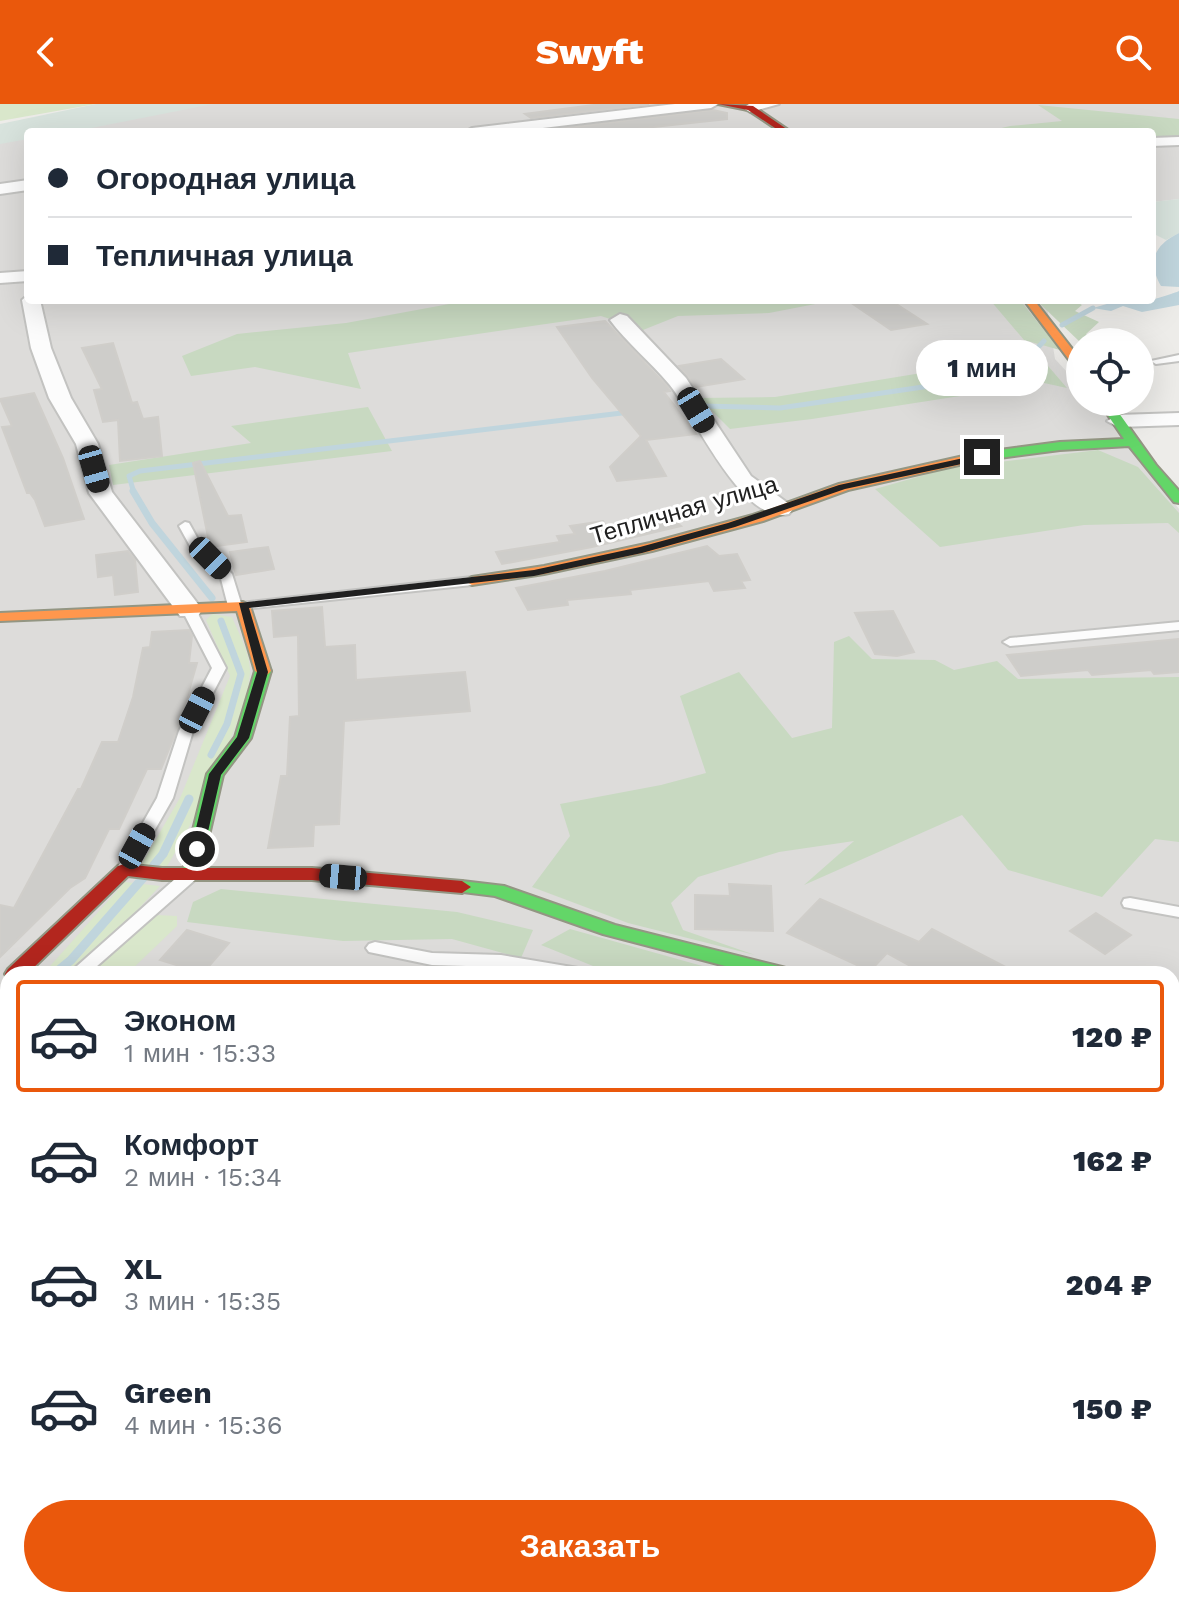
<!DOCTYPE html>
<html lang="ru">
<meta charset="utf-8">
<style>
body{margin:0;font-family:"Work Sans",sans-serif;background:#f2f2f3;color:#1f2937;height:100vh;display:flex;flex-direction:column;font-size:30px;white-space:nowrap}
*{box-sizing:border-box;margin:0}
p{font-size:26px;color:#747a83}
.icon{flex:none;width:44px;height:44px;fill:none;stroke:currentColor;stroke-width:2;stroke-linecap:round;stroke-linejoin:round}
.map{position:relative;flex:1;overflow:hidden}
.side{position:absolute;left:0px;top:862px;width:1180px;height:642px;display:flex;flex-direction:column;background:#fff;border-radius:24px 24px 0 0;box-shadow:0 8px 32px #0002}
.side>*{flex:none}
.banner{position:absolute;left:24px;top:24px;width:1132px;height:176px;border-radius:8px;box-shadow:0 8px 32px #0002;display:grid;align-content:center;height:176px;padding:0 24px;background:#fff}
.tools{position:absolute;left:1066px;top:224px;display:grid;gap:16px}
.tools a{display:grid;place-items:center;width:88px;height:88px;border-radius:50%;background:#fff;box-shadow:0 8px 32px #0002;font-size:40px}
.end{position:absolute;width:36px;height:36px;margin:-18px;border:10px solid #202020;background:#fff;box-shadow:0 0 0 4px #fff}
.from{border-radius:50%}
.bubble{position:absolute;height:56px;border-radius:28px;background:#fff;box-shadow:0 8px 32px #0002;font-size:26px;font-weight:800;line-height:56px;text-align:center}
.car{position:absolute;width:24px;height:48px;margin:-24px -12px;border-radius:10px;box-shadow:0 0 6px 2px #0007;background:linear-gradient(#222 24%,#8ab4d8 0 40%,#222 0 76%,#8ab4d8 0 86%,#222 0)}
.banner b{display:flex;align-items:center;gap:28px;height:76px;font-size:30px}
.banner b+b{border-top:2px solid #e0e1e3}
.banner i{width:20px;height:20px;background:#1f2937}
ul{padding:14px 0 0;list-style:none}
li{display:flex;align-items:center;gap:24px;height:112px;margin:0 16px 12px;padding:0 8px;border:4px solid transparent;border-radius:8px}
li div{flex:1}
li b{display:block;font-size:30px}
li em{font-style:normal;font-weight:800}
li.on{border-color:#ea580c}
li>.icon{width:72px;height:72px;stroke-width:1.5}
.primary-button{display:flex;gap:16px;margin-top:auto;padding:16px 24px}
.primary-button a{flex:1;height:92px;border-radius:48px;background:#ea580c;color:#fff;font-size:32px;font-weight:800;line-height:92px;text-align:center}
header{display:flex;justify-content:space-between;align-items:center;height:104px;padding:0 24px;background:#ea580c;color:#fff;font-size:36px;font-weight:800}
.map>svg:first-child{display:block}
</style>
<header><svg class="icon" aria-label="back" viewBox="0 0 24 24"><path d="M15 5l-7 7 7 7"/></svg>Swyft<svg class="icon" aria-label="search" viewBox="0 0 24 24"><circle cx="10" cy="10" r="6"/><path d="M15 15l6 6"/></svg></header>
<div class="map">
<svg width="1179" height="1503" viewBox="0 0 1179 1503">
<rect width="100%" height="100%" fill="#edece9"/>
<!-- residential -->
<path fill="#dddcda" d="M201,0H1179V95L1152,98V28H28V196H1046L1055,255L1080,282V298H1095L1179,405V1503H318L323,1496H1172V870H8V1313L0,1320V30Z"/>
<!-- grass -->
<path fill="#d9e7cb" d="M0,0H96L0,17Z
M212,510L232,513C238,528 250,549 250,566C251,606 189,727 166,764L141,761L181,692L230,572L206,516Z
M125,778L160,782L123,821L66,870H43Z
M156,811L177,812V822L127,870H89Z"/>
<!-- forest -->
<path fill="#c8d9c1" d="M1038,1L1179,15V31L1171,35L1152,36V28H985L1010,22L1062,17Z
M471,196H836L769,209L678,212L643,226L601,212L348,249L361,285L255,263L191,272L182,252L237,230L346,219Z
M990,196H1020L1060,246L1024,236Z
M1036,196H1073L1082,201L1075,207L1099,218L1086,230L1093,238H1080Z
M1030,241L1067,284L1044,279L812,315L730,325L699,294L775,293L964,262Z
M368,303L392,347L113,381L109,361L251,339L231,322Z
M1098,346L1138,363L1179,409V429L1168,419L1084,421L940,443L875,385L949,364Z
M849,532L872,555L935,556L954,566L997,557L1018,575L1179,573V738L1155,735L1102,793L1008,766L962,711L804,781L854,737L779,748L698,773L671,799L683,826L755,851L628,819L532,783L570,732L560,700L661,681L706,669L680,592L739,568L792,634L832,624L834,538Z
M221,785L457,808L533,826L521,854L452,835L343,837L187,818L193,798Z
M570,825L731,870H624L598,864L541,841Z
M8,1340V1496H218L210,1503H0V1347Z"/>
<!-- wetland -->
<path fill="#d8e3dd" d="M96,0H213L71,28H28V35L0,40V20Z
M1179,95V129L1166,136L1152,129V98Z"/>
<!-- water -->
<path fill="#c0d5dd" d="M1179,129V183L1161,182C1147,158 1154,141 1179,129Z
M1179,187V201L1142,208L1123,202L1111,207L1093,204L1117,197C1130,203 1165,193 1179,187Z"/>
<g fill="none" stroke-linecap="round" stroke-linejoin="round">
<!-- stream-far2 -->
<path stroke="#c0d5dd" stroke-width="5" d="M1062,221L1093,204
M702,302L780,304L998,272L1026,256L1044,237
M134,389L129,372L140,367L630,308"/>
<!-- stream-far1 -->
<path stroke="#c0d5dd" stroke-width="7" d="M133,387L152,419L212,494
M211,651L227,620L241,570L221,517"/>
<!-- stream -->
<path stroke="#c0d5dd" stroke-width="9" d="M154,761L163,750L189,695
M54,870L71,856L143,774
M0,914L8,907"/>
</g>
<!-- building -->
<path fill="#cecdca" stroke="#d0ceca" stroke-width="2" d="M601,0H649L531,14L525,10Z
M713,6L727,9V15L607,28L549,26Z
M847,196H890L927,220L891,226Z
M605,217L667,282L670,287L664,288L696,330L646,336L666,372L617,377L610,363L641,332L592,274L557,223Z
M113,239L132,299L137,298L143,315L158,313L162,352L120,357L118,316L103,318L94,286L102,285L82,244Z
M721,255L744,275L696,283L679,262Z
M34,289L63,354L84,415L45,422L35,396L30,389H27L2,323L12,322L0,295Z
M200,357L228,412L241,411L247,438L210,443L193,359Z
M664,409L681,422L592,443L502,460L496,448L560,438L557,432L575,430L570,422L603,417L607,424Z
M707,442L719,452L737,450L750,476L741,477L745,484L714,487L709,477L630,486L631,490L567,496L568,501L528,506L516,484L605,467Z
M268,443L274,465L236,471L230,448Z
M128,447L135,456L138,488L115,491L113,471L98,473L96,451Z
M322,503L325,543L355,541L356,576L465,568L470,607L344,617L339,720L314,721L313,742L268,744L281,672H287L290,613L299,612L298,531L274,533L272,507Z
M893,507L914,548L897,552L875,550L855,509Z
M189,526L192,532L189,559H197L180,618L161,665H147L119,725H109L85,774L70,784L0,853V801L14,804L78,685H81L102,638H118L133,593L143,544L150,543L152,528Z
M1179,535V568L1154,570L1151,566L1092,571L1088,566L1021,572L1007,551Z
M729,780L771,782L773,827L695,825V791L730,792Z
M820,795L919,838L932,825L1019,870H925L887,849L870,867L787,829Z
M1096,809L1131,831L1105,850L1070,827Z
M187,826L229,839L203,869L160,856Z"/>
<g fill="none" stroke-linecap="round" stroke-linejoin="round">
<!-- lane casing -->
<g stroke="#c3c3c1" stroke-width="4">
<path id="lane" d="M1179,251V257L1156,260L1151,257Z
M185,418L189,419L199,437L232,470L241,499L472,473L478,477L472,481L235,506L228,502L220,471L190,442L179,422Z
M189,502L196,506L226,564L193,627L173,694L132,766L124,771L116,766L157,694L179,627L212,564L182,506Z
M1179,518V526L1010,542L1003,538L1010,534Z
M190,766L196,767L198,771L196,775L88,870H68L184,767Z
M1130,794L1179,803V813L1124,803L1122,799L1124,795Z
M375,838L432,849L501,851L578,864L584,866L587,870H543L501,863L432,861L369,848L366,844L369,840Z
M8,924V940L0,944V927Z"/>
</g>
<!-- street casing -->
<g stroke="#c3c3c1" stroke-width="4">
<path id="street" d="M675,0H718L711,4L509,28H465L472,24Z
M779,0L750,8L743,4L749,0Z
M1179,33V41L1152,42V34Z
M28,76V86L0,90V80Z
M28,167V177L0,179V169Z
M28,191V196H40L51,244L71,294L98,340L112,388L198,500L202,506L198,512H180L89,389L76,340L49,294L31,244L22,196Z
M620,210L627,212L686,274L751,372L789,400L793,405L789,410C742,422 694,310 669,280C651,258 627,239 610,216Z
M1179,309V321L1118,323L1107,317L1118,311Z
M1172,944L1179,945V971L1172,970Z
M1172,1280L1179,1282V1322L1172,1320Z
M730,1496H786L789,1503H733Z"/>
</g>
<!-- fast casing -->
<g stroke="#939683" stroke-width="4">
<path id="fast" d="M1099,298H1111L1156,361L1179,387V399L1174,398L1129,342L1060,346L977,357L971,353L977,349L1060,338L1124,335Z
M263,562L271,567L251,634L223,671L200,770L191,776L185,774L182,770L207,670L235,633L255,567Z
M462,777L504,782L615,821L782,863L789,865L792,870H756L603,830L495,792L455,787L453,783L455,779Z"/>
</g>
<!-- slow casing -->
<g stroke="#939683" stroke-width="4">
<path id="slow" d="M1024,196H1034L1080,255V266L1076,265Z
M977,349L981,350V356L848,386L763,417L652,447L544,470L472,481L465,477L472,473L544,462L650,439L753,411L839,380Z
M243,498L250,502L271,567L268,570L263,572L255,567L237,507L0,517V509Z"/>
</g>
<!-- jam casing -->
<g stroke="#939683" stroke-width="4">
<path id="jam" d="M718,0L753,2L791,28H781L748,6Z
M124,760L162,764H312L462,777L471,783L462,789L312,776H162L128,772L27,870H8V875L5,870L8,865L118,762Z"/>
</g>
<!-- lane -->
<use href="#lane" fill="#fcfcfc" fill-rule="evenodd"/>
<!-- street -->
<use href="#street" fill="#fcfcfc" fill-rule="evenodd"/>
<!-- fast -->
<use href="#fast" fill="#63d668" fill-rule="evenodd"/>
<!-- slow -->
<use href="#slow" fill="#ff974d" fill-rule="evenodd"/>
<!-- jam -->
<use href="#jam" fill="#b3261e" fill-rule="evenodd"/>
</g>
<!-- route -->
<path fill="#202020" d="M982,350L985,355L845,385L735,423L642,449L534,472L249,504L268,568L249,634L221,671L204,745L197,749L191,745L209,670L237,633L257,568L239,499L534,466L640,443L728,419L839,381Z"/>
<g text-anchor="middle" stroke-width="6" stroke-linejoin="round" paint-order="stroke">
<!-- far-street labels -->
<g font-size="24" fill="#202020" stroke="#fff">
<text transform="translate(684 406) rotate(-16)" y="8">Тепличная улица</text>
</g>
</g>
</svg>
<div class="tools">
<a><svg class="icon" aria-label="locate" viewBox="0 0 24 24"><circle cx="12" cy="12" r="6"/><path d="M12 2v4M12 18v4M2 12h4M18 12h4"/></svg></a>
</div>
<i class="end from" style="left:197px;top:745px"></i>
<i class="end" style="left:982px;top:353px"></i>
<div class="bubble" style="left:916px;top:236px;width:132px">1 мин</div>
<i class="car" style="left:696px;top:306px;rotate:149deg"></i>
<i class="car" style="left:94px;top:365px;rotate:164deg"></i>
<i class="car" style="left:210px;top:454px;rotate:135deg"></i>
<i class="car" style="left:197px;top:606px;rotate:27deg"></i>
<i class="car" style="left:137px;top:742px;rotate:29deg"></i>
<i class="car" style="left:343px;top:773px;rotate:275deg"></i>
<div class="banner">
<b><i class="from"></i>Огородная улица</b>
<b><i></i>Тепличная улица</b>
</div>
<section class="side">
<ul>
<li class="on"><svg class="icon" aria-label="car" viewBox="0 0 24 24"><path d="M5 17H2v-5l4-1 3-4h7l3 4 3 1v5h-3M9 17h6M6 11h13"/><circle cx="7" cy="17" r="2"/><circle cx="17" cy="17" r="2"/></svg><div><b>Эконом</b><p>1 мин · 15:33</p></div><em>120 ₽</em></li>
<li><svg class="icon" aria-label="car" viewBox="0 0 24 24"><path d="M5 17H2v-5l4-1 3-4h7l3 4 3 1v5h-3M9 17h6M6 11h13"/><circle cx="7" cy="17" r="2"/><circle cx="17" cy="17" r="2"/></svg><div><b>Комфорт</b><p>2 мин · 15:34</p></div><em>162 ₽</em></li>
<li><svg class="icon" aria-label="car" viewBox="0 0 24 24"><path d="M5 17H2v-5l4-1 3-4h7l3 4 3 1v5h-3M9 17h6M6 11h13"/><circle cx="7" cy="17" r="2"/><circle cx="17" cy="17" r="2"/></svg><div><b>XL</b><p>3 мин · 15:35</p></div><em>204 ₽</em></li>
<li><svg class="icon" aria-label="car" viewBox="0 0 24 24"><path d="M5 17H2v-5l4-1 3-4h7l3 4 3 1v5h-3M9 17h6M6 11h13"/><circle cx="7" cy="17" r="2"/><circle cx="17" cy="17" r="2"/></svg><div><b>Green</b><p>4 мин · 15:36</p></div><em>150 ₽</em></li>
</ul>
<div class="primary-button"><a>Заказать</a></div>
</section>
</div>
